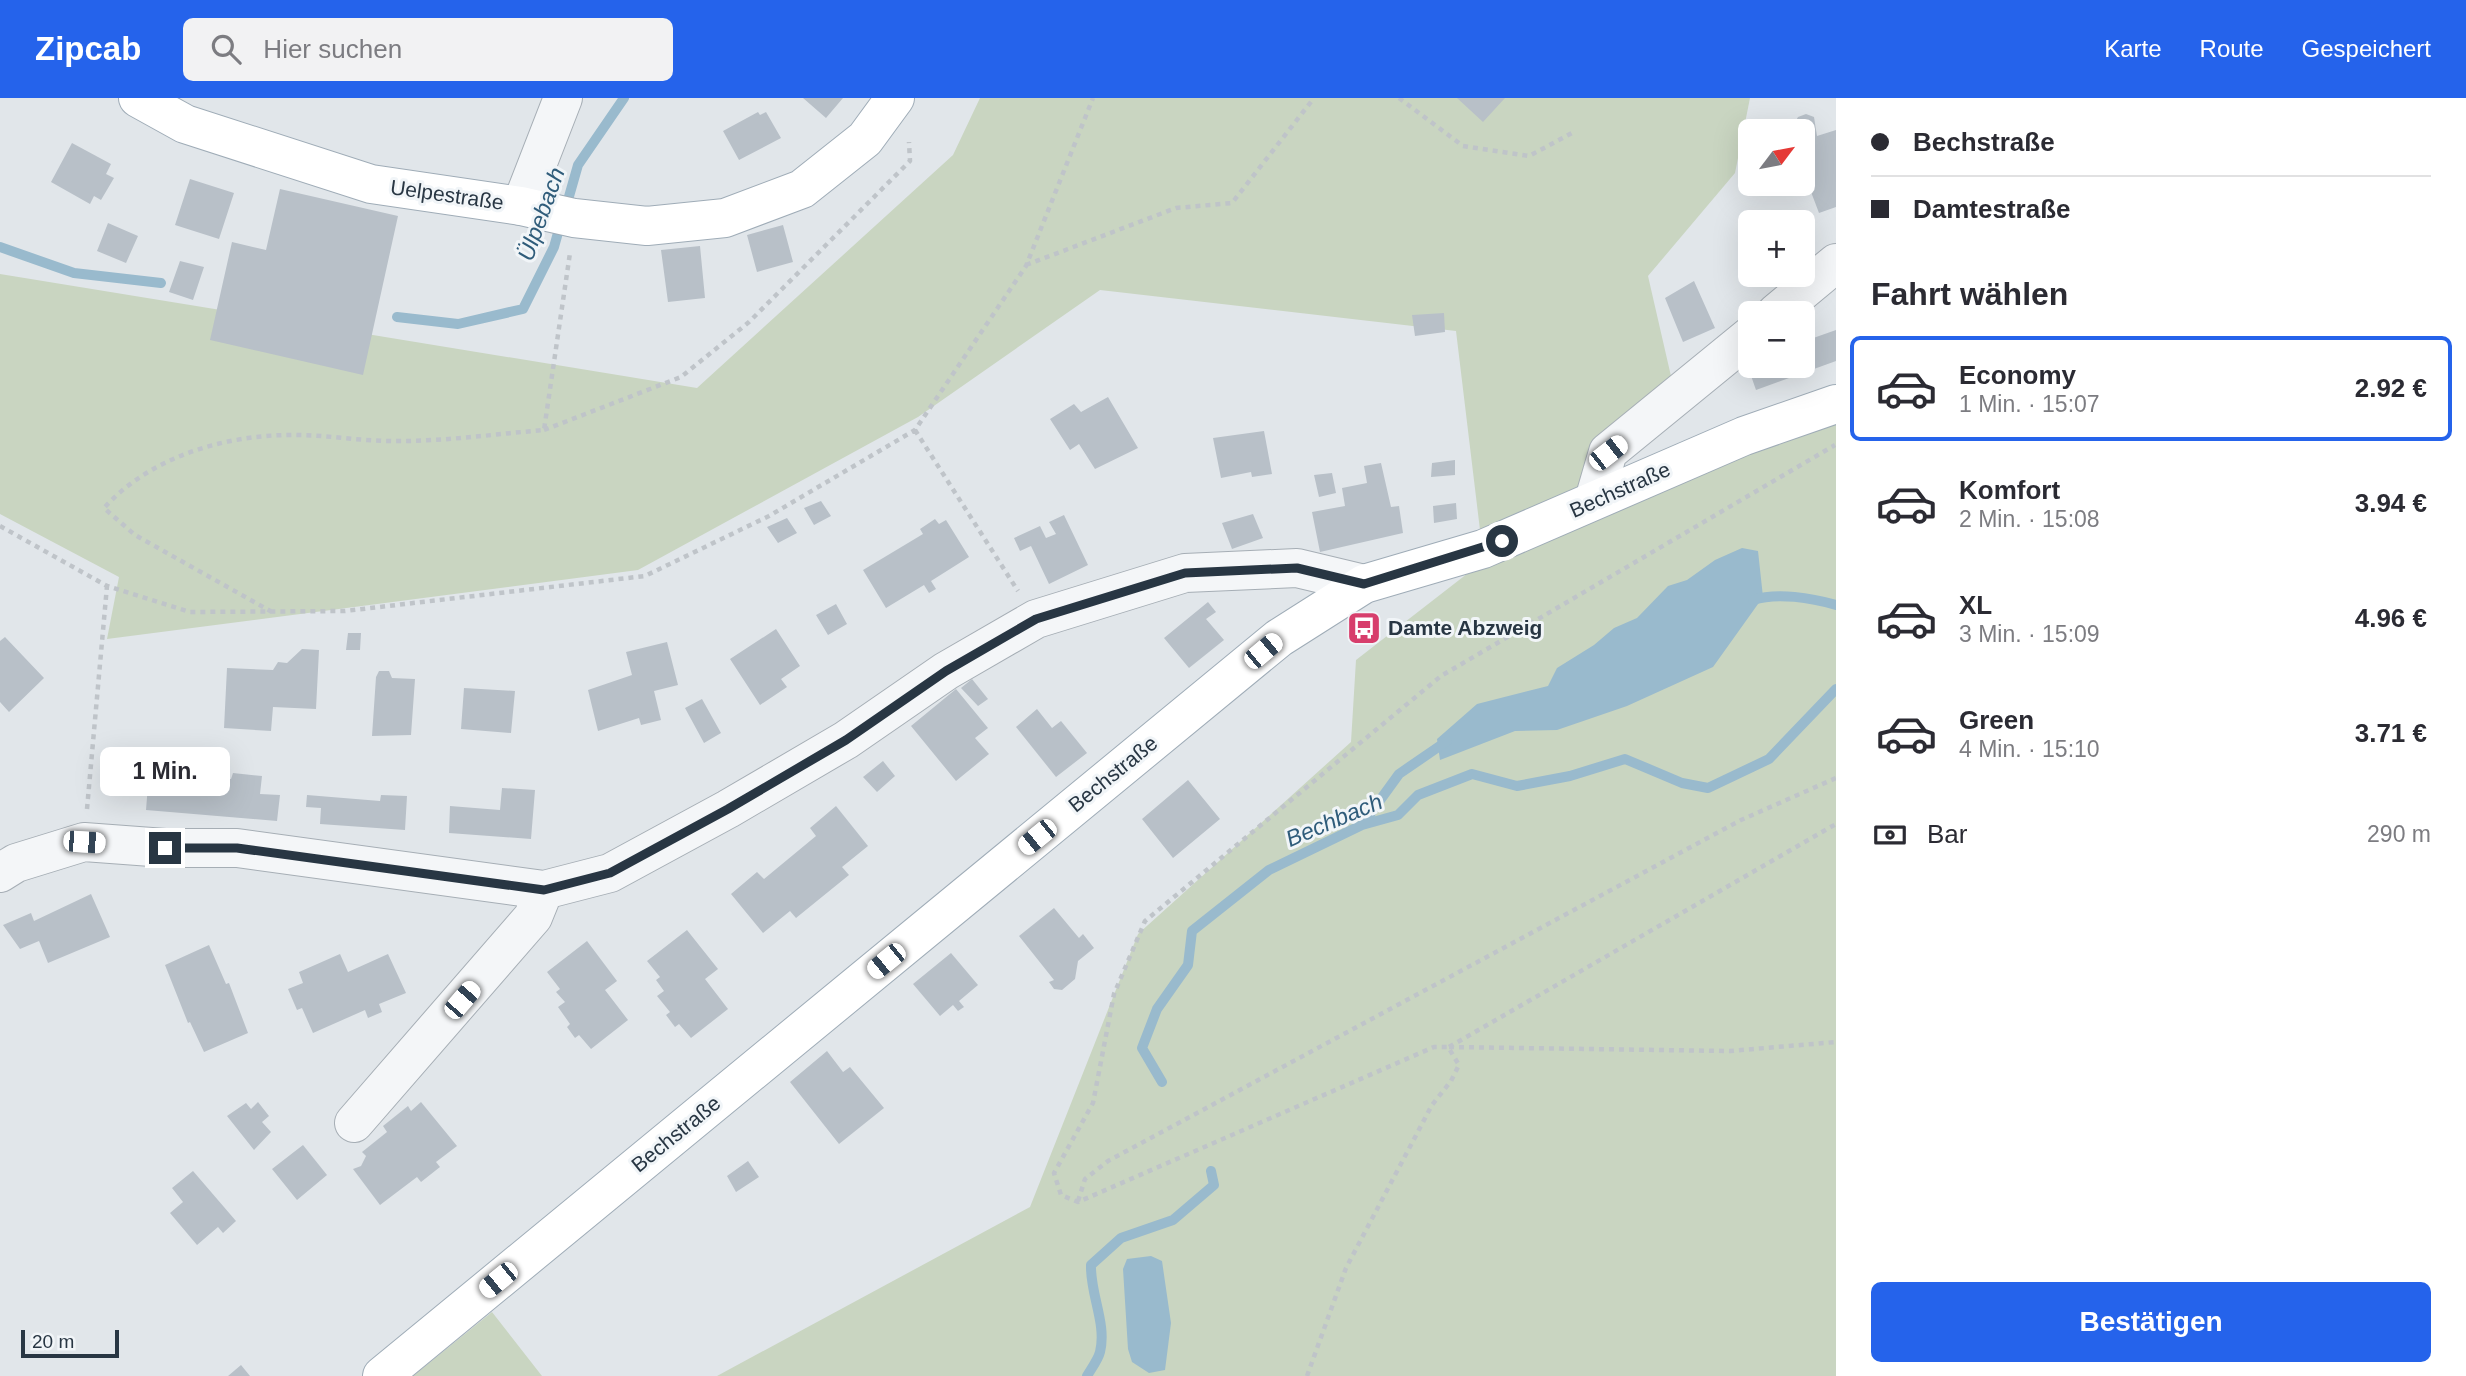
<!DOCTYPE html>
<html lang="de">
<meta charset="utf-8">
<style>
body{margin:0;font-family:Arial,sans-serif;background:#f2f2f3;color:#2b2b33;height:100vh;display:flex;flex-direction:column;font-size:26px;white-space:nowrap}
*{box-sizing:border-box;margin:0}
p{font-size:23px;color:#7c7c81}
.icon{flex:none;width:38px;height:38px;fill:none;stroke:currentColor;stroke-width:2;stroke-linecap:round;stroke-linejoin:round}
.map{position:relative;flex:1;overflow:hidden}
.panel{display:flex;flex-direction:column;background:#fff;width:630px}
.panel>*{flex:none}
.hud{display:grid;align-content:center;height:154px;padding:0 35px;background:#fff}
.needle{width:46px;rotate:58deg}
.tools{position:absolute;left:1738px;top:21px;display:grid;gap:14px}
.tools a{display:grid;place-items:center;width:77px;height:77px;border-radius:10px;background:#fff;box-shadow:0 7px 28px #0002;font-size:35px}
.scale{position:absolute;left:21px;bottom:18px;width:98px;box-sizing:border-box;padding-left:7px;border:4px solid #283643;border-top:0;font-size:19px;line-height:24px;white-space:nowrap;color:#283643;-webkit-text-stroke:5px #f1f5f8;paint-order:stroke}
.end{position:absolute;width:32px;height:32px;margin:-16px;border:9px solid #283643;background:#fff;box-shadow:0 0 0 4px #fff}
.from{border-radius:50%}
.bubble{position:absolute;height:49px;border-radius:10px;background:#fff;box-shadow:0 7px 28px #0002;font-size:23px;font-weight:800;line-height:49px;text-align:center}
.car{position:absolute;width:21px;height:42px;margin:-21px -10px;border-radius:9px;box-shadow:0 0 5px 2px #0007;background:linear-gradient(#fff 24%,#345 0 40%,#fff 0 76%,#345 0 86%,#fff 0)}
.hud b{display:flex;align-items:center;gap:24px;height:66px;font-size:26px}
.hud b+b{border-top:2px solid #e1e1e2}
.hud i{width:18px;height:18px;background:#2b2b33}
ul{padding:0;list-style:none}
li{display:flex;align-items:center;gap:21px;height:105px;margin:0 14px 10px;padding:0 21px;border:4px solid transparent;border-radius:10px}
li div{flex:1}
li b{display:block;font-size:26px}
li em{font-style:normal;font-weight:800}
li.active{border-color:#2563eb}
li>.icon{width:63px;height:63px;stroke-width:1.5}
h2{padding:0 35px;font-size:32px;line-height:84px}
.pay{display:flex;align-items:center;gap:18px;height:77px;padding:0 35px;font-size:26px}
.pay p{margin-inline-start:auto}
.primary-button{display:flex;gap:14px;margin-top:auto;padding:14px 35px}
.primary-button a{flex:1;height:80px;border-radius:10px;background:#2563eb;color:#fff;font-size:28px;font-weight:800;line-height:80px;text-align:center}
header{display:flex;align-items:center;gap:42px;box-sizing:border-box;height:98px;padding:0 35px;background:#2563eb;color:#fff}
header strong{font-size:33px}
nav{display:flex;gap:38px;margin-inline-start:auto;font-size:24px}
.search{width:490px;height:63px;background:#f2f2f3;display:flex;align-items:center;gap:18px;box-sizing:border-box;padding:0 24px;border-radius:10px;color:#7c7c81;font-size:26px}
main{display:flex;flex:1;min-height:0}
.map>svg:first-child{display:block}
</style>
<header>
<strong>Zipcab</strong>
<div class="search"><svg class="icon" aria-label="search" viewBox="0 0 24 24"><circle cx="10" cy="10" r="6"/><path d="M15 15l6 6"/></svg>Hier suchen</div>
<nav><a>Karte</a><a>Route</a><a>Gespeichert</a></nav>
</header>
<main>
<div class="map">
<svg width="1836" height="1278" viewBox="0 0 1836 1278">
<rect width="100%" height="100%" fill="#e1e6ea"/>
<!-- green -->
<path fill="#c9d5c1" d="M980,0H1750L1735,75L1648,178L1676,300L1594,401L1836,308V1278H717L1030,1109L1138,836L1351,644L1356,562L1472,472L1480,432L1456,233L1100,192L918,319L638,472L107,541L119,479L0,416V176L697,290L953,57Z
M492,1214L542,1278H413Z"/>
<!-- water -->
<path fill="#99bacd" d="M1742,450L1758,453L1763,499L1713,569L1627,608L1557,632L1515,633L1440,662L1437,641L1477,606L1548,588L1557,570L1594,547L1614,530L1637,520L1668,488L1687,482L1715,462Z
M1151,1158L1162,1163L1171,1225L1165,1272L1149,1275L1132,1264L1128,1251L1123,1171L1127,1161Z"/>
<g fill="none" stroke-linecap="round" stroke-linejoin="round">
<!-- stream -->
<path stroke="#99bacd" stroke-width="10" d="M566,109L578,67L624,0
M0,149L74,175L161,185
M397,219L458,226L523,211L554,149L561,124
M1753,502C1777,494 1812,500 1836,507
M1362,727L1399,676L1447,643
M1162,984L1142,950L1157,911L1188,867L1192,833L1269,772L1362,727L1398,717L1418,697L1472,676L1517,688L1570,678L1625,661L1682,685L1708,690L1769,661L1836,591
M1087,1278C1091,1271 1098,1262 1100,1254C1107,1226 1090,1196 1091,1167L1121,1140L1173,1122L1214,1087L1211,1073"/>
</g>
<!-- building -->
<path fill="#b8c0c8" d="M803,0H843L826,20Z
M1457,0H1505L1483,24Z
M758,14L760,17L766,14L781,40L739,62L723,33Z
M1806,16L1814,19L1817,38L1836,32V109L1819,115L1802,70V33H1797L1794,26L1798,19Z
M72,45L111,66L106,76L114,80L101,102L94,98L90,106L51,84Z
M190,81L234,95L219,141L175,127Z
M280,91L398,118L363,277L210,242L232,144L266,152Z
M108,125L138,138L126,165L97,153Z
M783,127L793,164L757,174L747,137Z
M700,148L705,200L668,204L661,152Z
M180,163L204,169L193,202L169,194Z
M1694,183L1715,230L1683,244L1665,200Z
M1444,215L1445,234L1415,238L1412,217Z
M1836,232V263L1756,292L1749,272L1761,268H1802V244Z
M1108,299L1138,350L1095,371L1079,346L1070,352L1050,321L1074,306L1081,314Z
M1264,333L1272,376L1252,379L1251,374L1221,380L1213,340Z
M1455,362V377L1431,379L1432,365Z
M1381,365L1391,409L1399,408L1403,435L1320,454L1312,414L1345,408L1342,390L1367,385L1364,368Z
M1332,375L1336,395L1319,399L1314,377Z
M821,403L831,418L814,427L804,410Z
M1456,405L1457,421L1434,425L1433,408Z
M1253,416L1263,440L1232,451L1222,425Z
M1064,417L1088,467L1049,486L1031,448L1020,453L1014,440L1040,428L1046,440L1056,436L1049,424Z
M787,420L797,435L778,445L767,429Z
M935,421L939,426L946,422L969,459L931,483L936,491L929,495L924,487L886,510L863,472L923,436L920,431Z
M1208,504L1216,514L1206,521L1224,542L1189,570L1164,540Z
M836,506L847,526L828,537L816,517Z
M776,531L800,568L781,581L787,589L760,607L730,561Z
M348,535H361L360,552H346Z
M5,539L44,580L9,614L0,604V543Z
M667,544L678,587L654,593L661,622L641,627L639,620L598,633L588,592L632,577L626,554Z
M302,551L319,552L316,611L273,609L271,633L224,630L227,570L273,572L278,564L287,565Z
M379,573H389L392,580L415,581L411,637L372,638L376,579Z
M972,581L988,601L978,608L961,590Z
M464,590L515,593L511,635L461,631Z
M956,591L988,630L975,640L989,656L956,683L911,628Z
M702,601L721,635L704,645L685,610Z
M1037,611L1052,630L1061,623L1087,655L1056,679L1016,629Z
M883,663L895,678L877,694L863,679Z
M149,674L174,676L173,687L217,690L219,680L231,681L233,675L262,678L260,696L280,697L277,723L146,712Z
M1188,682L1220,721L1173,760L1142,721Z
M502,690L535,692L531,741L449,735L450,708L500,712Z
M307,697L380,703L381,697L407,698L405,732L320,726L321,710L306,709Z
M836,708L868,748L842,769L849,777L796,820L790,813L763,835L731,796L757,774L764,781L816,738L810,730Z
M91,796L110,839L48,865L39,843L20,851L3,827L31,815L34,823Z
M1054,810L1079,840L1083,836L1094,850L1078,863L1075,881L1062,892L1054,891L1049,884L1054,882L1019,838Z
M687,832L718,871L705,881L728,911L691,940L679,926L675,929L666,917L670,914L657,898L664,893L656,882L660,879L647,863Z
M587,843L617,883L605,892L628,922L591,951L579,937L575,940L567,929L570,926L558,909L565,904L556,894L560,891L547,874Z
M209,847L226,886L229,885L248,935L204,954L190,924L188,925L165,867Z
M951,855L978,887L959,903L964,909L958,913L953,907L940,918L913,886Z
M340,856L348,874L388,856L406,895L379,906L382,914L368,920L365,912L313,935L302,910L297,912L288,891L303,885L299,874Z
M827,953L843,974L850,969L884,1010L839,1046L790,984Z
M258,1004L269,1018L262,1024L271,1034L254,1052L227,1018L246,1005L251,1011Z
M421,1004L457,1048L436,1064L440,1069L421,1084L417,1079L380,1107L353,1071L361,1068L366,1058L362,1054L387,1034L383,1028L408,1008L411,1013Z
M303,1047L327,1077L297,1102L272,1071Z
M748,1063L759,1079L736,1094L727,1078Z
M193,1073L236,1123L223,1135L218,1129L197,1147L170,1115L183,1104L172,1090Z
M241,1267L250,1278H228Z"/>
<g fill="none" stroke-linecap="round" stroke-linejoin="round">
<!-- minor casing -->
<g stroke="#a6aeb5" stroke-width="40">
<path id="minor" d="M521,108L563,0
M1776,215L1836,165
M1594,402L1608,354L1750,238
M0,775L16,765L84,744L165,750H237L544,792L610,775L728,711L846,642L946,573L1036,521L1185,475L1297,470L1364,486
M354,1025L533,819L544,792"/>
</g>
<!-- major casing -->
<g stroke="#9facb7" stroke-width="40">
<path id="major" d="M138,0L185,26L371,86L521,108L574,120L647,128L725,120L802,91L865,41L895,0
M382,1278L1279,540L1364,486L1483,451L1744,338L1836,306"/>
</g>
<!-- path -->
<path stroke="#bfc4c9" stroke-width="4.5" stroke-dasharray="5 5" stroke-linecap="butt" d="M1399,0L1463,48L1529,58L1572,35
M1026,167L1176,110L1232,105L1314,0
M544,332L681,279L749,224L910,63L909,44
M915,332L1018,493
M0,428L107,488L190,514L345,513L645,478L769,418L915,332L1026,168L1093,0
M272,514L135,437L104,410C149,360 221,338 287,337C325,336 362,344 400,343C447,343 496,336 544,332L570,155
M87,711L107,488
M1449,949L1836,726
M1449,949L1730,953L1836,944
M1078,1103L1085,1081L1108,1063L1741,722L1836,680
M1307,1278L1346,1170L1432,1007L1451,983L1459,967L1448,949H1434L1078,1104L1061,1097L1054,1075L1093,1005L1114,896L1145,823L1441,578L1835,347"/>
<!-- minor -->
<use href="#minor" stroke="#f4f6f8" stroke-width="38"/>
<!-- major -->
<use href="#major" stroke="#fff" stroke-width="38"/>
</g>
<g fill="none" stroke-linecap="round" stroke-linejoin="round">
<!-- route -->
<path stroke="#283643" stroke-width="9" d="M165,750H237L544,792L610,775L728,711L846,642L946,573L1036,521L1185,475L1297,470L1364,486L1502,443"/>
</g>
<!-- icons -->
<defs>
<g id="bus-square" transform="scale(1.75)"><rect x="-9" y="-9" width="18" height="18" rx="4" fill="#d73e6c" stroke="#f1f5f8"/><path d="M-5-6H5V4H4V6H2V4H-2V6H-4V4H-5ZM-3.5-4V0h7V-4ZM-3.5 1.2v1.5H-2V1.2ZM2 1.2v1.5H3.5V1.2Z" fill="#fff"/></g>
</defs>
<g fill-rule="evenodd">
<use href="#bus-square" x="1364" y="530"/>
</g>
<g text-anchor="middle" stroke-width="6" stroke-linejoin="round" paint-order="stroke">
<!-- street labels -->
<g font-size="21" fill="#283643" stroke="#f1f5f8">
<text transform="translate(447 97) rotate(8)" y="7">Uelpestraße</text>
<text transform="translate(1620 392) rotate(-24)" y="7">Bechstraße</text>
<text transform="translate(1113 676) rotate(-39)" y="7">Bechstraße</text>
<text transform="translate(676 1036) rotate(-39)" y="7">Bechstraße</text>
</g>
<!-- poi labels -->
<g font-size="21" font-weight="bold" fill="#283643" stroke="#f1f5f8" text-anchor="start">
<text x="1388" y="537">Damte Abzweig</text>
</g>
<!-- water labels -->
<g font-size="23" font-style="italic" fill="#2f5c7a" stroke="#f1f5f8">
<text transform="translate(541 116) rotate(-70)" y="8">Ülpebach</text>
<text transform="translate(1334 722) rotate(-23)" y="8">Bechbach</text>
</g>
</g>
</svg>
<div class="tools">
<a><svg class="needle" viewBox="-14 -14 28 28"><path d="M0-13l5 13h-10z" fill="#e53935"/><path d="M0 13l5-13h-10z" fill="#7c7c81"/></svg></a>
<a>+</a>
<a>−</a>
</div>
<div class="scale">20 m</div>
<i class="end from" style="left:1502px;top:443px"></i>
<i class="end" style="left:165px;top:750px"></i>
<div class="bubble" style="left:100px;top:649px;width:130px">1 Min.</div>
<i class="car" style="left:1608px;top:355px;rotate:52deg"></i>
<i class="car" style="left:1263px;top:553px;rotate:50deg"></i>
<i class="car" style="left:1037px;top:739px;rotate:231deg"></i>
<i class="car" style="left:84px;top:744px;rotate:94deg"></i>
<i class="car" style="left:886px;top:863px;rotate:231deg"></i>
<i class="car" style="left:462px;top:902px;rotate:41deg"></i>
<i class="car" style="left:498px;top:1182px;rotate:231deg"></i>
</div>
<section class="panel">
<div class="hud">
<b><i class="from"></i>Bechstraße</b>
<b><i></i>Damtestraße</b>
</div>
<h2>Fahrt wählen</h2>
<ul>
<li class="active"><svg class="icon" aria-label="car" viewBox="0 0 24 24"><path d="M5 17H2v-5l4-1 3-4h7l3 4 3 1v5h-3M9 17h6M6 11h13"/><circle cx="7" cy="17" r="2"/><circle cx="17" cy="17" r="2"/></svg><div><b>Economy</b><p>1 Min. · 15:07</p></div><em>2.92 €</em></li>
<li><svg class="icon" aria-label="car" viewBox="0 0 24 24"><path d="M5 17H2v-5l4-1 3-4h7l3 4 3 1v5h-3M9 17h6M6 11h13"/><circle cx="7" cy="17" r="2"/><circle cx="17" cy="17" r="2"/></svg><div><b>Komfort</b><p>2 Min. · 15:08</p></div><em>3.94 €</em></li>
<li><svg class="icon" aria-label="car" viewBox="0 0 24 24"><path d="M5 17H2v-5l4-1 3-4h7l3 4 3 1v5h-3M9 17h6M6 11h13"/><circle cx="7" cy="17" r="2"/><circle cx="17" cy="17" r="2"/></svg><div><b>XL</b><p>3 Min. · 15:09</p></div><em>4.96 €</em></li>
<li><svg class="icon" aria-label="car" viewBox="0 0 24 24"><path d="M5 17H2v-5l4-1 3-4h7l3 4 3 1v5h-3M9 17h6M6 11h13"/><circle cx="7" cy="17" r="2"/><circle cx="17" cy="17" r="2"/></svg><div><b>Green</b><p>4 Min. · 15:10</p></div><em>3.71 €</em></li>
</ul>
<div class="pay"><svg class="icon" aria-label="cash" viewBox="0 0 24 24"><path d="M3 7h18v10H3z"/><circle cx="12" cy="12" r="2"/></svg>Bar<p>290 m</p></div>
<div class="primary-button"><a>Bestätigen</a></div>
</section>
</main>
